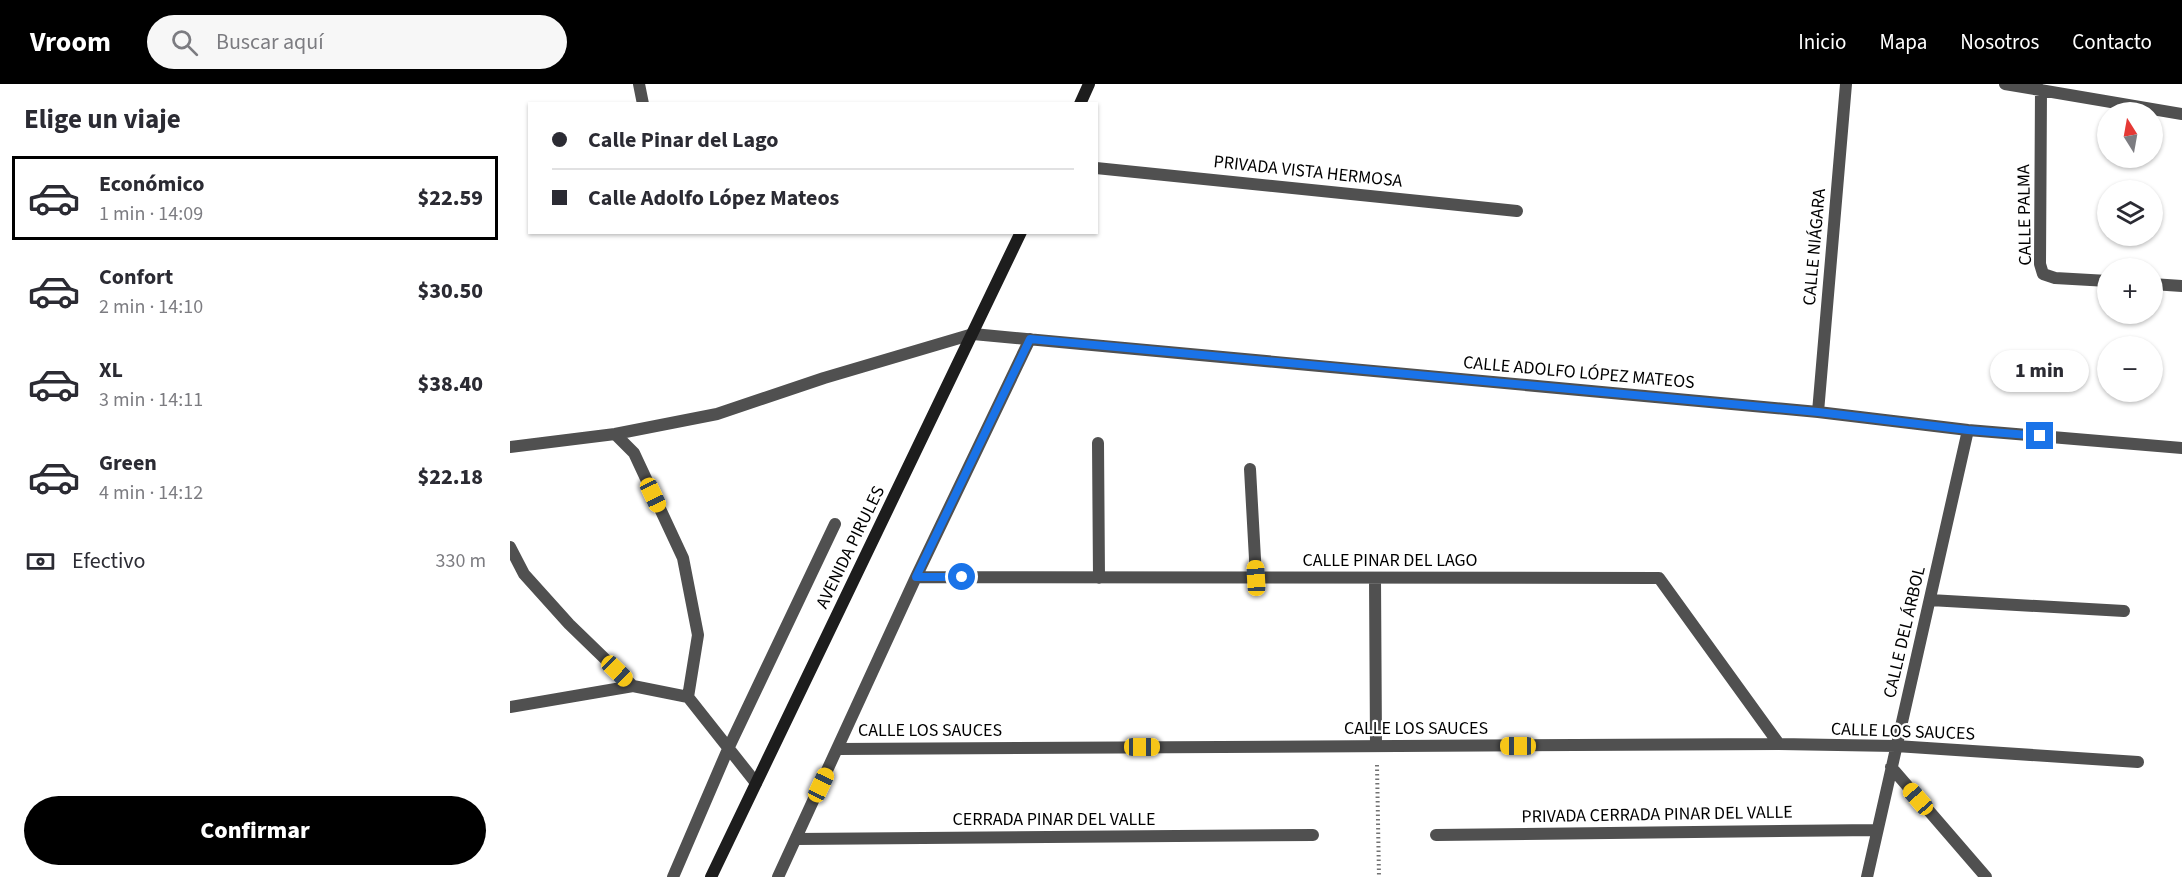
<!DOCTYPE html>
<html lang="es">
<meta charset="utf-8">
<style>
body{margin:0;font-family:"Source Sans 3",sans-serif;background:#f7f7f7;color:#2b2b33;height:100vh;display:flex;flex-direction:column;font-size:22px;white-space:nowrap}
*{box-sizing:border-box;margin:0}
p{font-size:20px;color:#7c7c81}
.icon{flex:none;width:33px;height:33px;fill:none;stroke:currentColor;stroke-width:2;stroke-linecap:round;stroke-linejoin:round}
.map{position:relative;flex:1;overflow:hidden}
.side{display:flex;flex-direction:column;background:#fff;width:510px}
.side>*{flex:none}
.guide{position:absolute;left:18px;top:18px;width:570px;height:132px;border-radius:0px;box-shadow:0 2px 4px #0004;display:grid;align-content:center;height:132px;padding:0 24px;background:#fff}
.needle{width:39px;rotate:349deg}
.tools{position:absolute;left:1587px;top:18px;display:grid;gap:12px}
.tools a{display:grid;place-items:center;width:66px;height:66px;border-radius:50%;background:#fff;box-shadow:0 2px 4px #0004;font-size:30px}
.end{position:absolute;width:27px;height:27px;margin:-14px;border:8px solid #1a73e8;background:#fff;box-shadow:0 0 0 3px #fff}
.from{border-radius:50%}
.bubble{position:absolute;height:42px;border-radius:21px;background:#fff;box-shadow:0 2px 4px #0004;font-size:20px;font-weight:800;line-height:42px;text-align:center}
.car{position:absolute;width:18px;height:36px;margin:-18px -9px;border-radius:8px;box-shadow:0 0 4px 2px #0007;background:linear-gradient(#f5c518 24%,#345 0 40%,#f5c518 0 76%,#345 0 86%,#f5c518 0)}
.guide b{display:flex;align-items:center;gap:21px;height:57px;font-size:22px}
.guide b+b{border-top:2px solid #e1e1e2}
.guide i{width:15px;height:15px;background:#2b2b33}
ul{padding:0;list-style:none}
li{display:flex;align-items:center;gap:18px;height:84px;margin:0 12px 9px;padding:0 12px;border:3px solid transparent;border-radius:0px}
li div{flex:1}
li b{display:block;font-size:22px}
li em{font-style:normal;font-weight:800}
li.current{border-color:#000}
li>.icon{width:54px;height:54px;stroke-width:1.5}
h2{padding:0 24px;font-size:27px;line-height:72px}
.pay{display:flex;align-items:center;gap:15px;height:66px;padding:0 24px;font-size:22px}
.pay p{margin-inline-start:auto}
.primary-button{display:flex;gap:12px;margin-top:auto;padding:12px 24px}
.primary-button a{flex:1;height:69px;border-radius:36px;background:#000;color:#fff;font-size:24px;font-weight:800;line-height:69px;text-align:center}
header{display:flex;align-items:center;gap:36px;box-sizing:border-box;height:84px;padding:0 30px;background:#000;color:#fff}
header strong{font-size:28px}
nav{display:flex;gap:33px;margin-inline-start:auto;font-size:21px}
.search{width:420px;height:54px;background:#f7f7f7;display:flex;align-items:center;gap:15px;box-sizing:border-box;padding:0 21px;border-radius:33px;color:#7c7c81;font-size:22px}
main{display:flex;flex:1;min-height:0}
.map>svg:first-child{display:block}
</style>
<header>
<strong>Vroom</strong>
<div class="search"><svg class="icon" aria-label="search" viewBox="0 0 24 24"><circle cx="10" cy="10" r="6"/><path d="M15 15l6 6"/></svg>Buscar aquí</div>
<nav><a>Inicio</a><a>Mapa</a><a>Nosotros</a><a>Contacto</a></nav>
</header>
<main>
<section class="side">
<h2>Elige un viaje</h2>
<ul>
<li class="current"><svg class="icon" aria-label="car" viewBox="0 0 24 24"><path d="M5 17H2v-5l4-1 3-4h7l3 4 3 1v5h-3M9 17h6M6 11h13"/><circle cx="7" cy="17" r="2"/><circle cx="17" cy="17" r="2"/></svg><div><b>Económico</b><p>1 min · 14:09</p></div><em>$22.59</em></li>
<li><svg class="icon" aria-label="car" viewBox="0 0 24 24"><path d="M5 17H2v-5l4-1 3-4h7l3 4 3 1v5h-3M9 17h6M6 11h13"/><circle cx="7" cy="17" r="2"/><circle cx="17" cy="17" r="2"/></svg><div><b>Confort</b><p>2 min · 14:10</p></div><em>$30.50</em></li>
<li><svg class="icon" aria-label="car" viewBox="0 0 24 24"><path d="M5 17H2v-5l4-1 3-4h7l3 4 3 1v5h-3M9 17h6M6 11h13"/><circle cx="7" cy="17" r="2"/><circle cx="17" cy="17" r="2"/></svg><div><b>XL</b><p>3 min · 14:11</p></div><em>$38.40</em></li>
<li><svg class="icon" aria-label="car" viewBox="0 0 24 24"><path d="M5 17H2v-5l4-1 3-4h7l3 4 3 1v5h-3M9 17h6M6 11h13"/><circle cx="7" cy="17" r="2"/><circle cx="17" cy="17" r="2"/></svg><div><b>Green</b><p>4 min · 14:12</p></div><em>$22.18</em></li>
</ul>
<div class="pay"><svg class="icon" aria-label="cash" viewBox="0 0 24 24"><path d="M3 7h18v10H3z"/><circle cx="12" cy="12" r="2"/></svg>Efectivo<p>330 m</p></div>
<div class="primary-button"><a>Confirmar</a></div>
</section>
<div class="map">
<svg width="1672" height="793" viewBox="0 0 1672 793">
<rect width="100%" height="100%" fill="#fff"/>
<g fill="none" stroke-linecap="round" stroke-linejoin="round">
<!-- path -->
<path stroke="#727272" stroke-width="4" stroke-dasharray="1.5 3" stroke-linecap="butt" d="M867,681L869,793"/>
<!-- street -->
<path stroke="#505050" stroke-width="12" d="M129,0L133,20
M1495,0L1672,30
M1531,6L1530,180L1533,190L1545,194L1598,197
M586,84L1007,127
M1642,200L1672,202
M1308,328L1336,0
M105,350L124,369L173,474L188,551L178,613
M588,359L589,494
M0,363L105,350L207,330L314,294L463,250L1308,328L1458,346L1672,364
M740,385L746,493
M0,463L14,490L59,540L123,602
M406,493L1149,494L1269,660
M865,494L866,662
M1420,516L1614,527
M0,623L123,602L178,613L246,699
M328,665L1269,660L1386,662L1628,678
M1381,683L1476,793
M926,751L1367,746
M286,755L803,751
M163,793L218,665L325,440
M268,793L406,493L520,255
M1357,793L1458,346"/>
<!-- secondary -->
<path stroke="#1d1d1d" stroke-width="12" d="M570,20L579,0
M201,793L511,148"/>
</g>
<g fill="none" stroke-linecap="round" stroke-linejoin="round">
<!-- route -->
<path stroke="#1a73e8" stroke-width="8" d="M452,493H406L520,255L1308,328L1458,346L1530,352"/>
</g>
<g text-anchor="middle" stroke-width="4.5" stroke-linejoin="round" paint-order="stroke">
<!-- street labels -->
<g font-size="18" fill="#000" stroke="#fff">
<text transform="translate(798 87) rotate(6)" y="6">PRIVADA VISTA HERMOSA</text>
<text transform="translate(1514 131) rotate(-91)" y="6">CALLE PALMA</text>
<text transform="translate(1304 163) rotate(-85)" y="6">CALLE NIÁGARA</text>
<text transform="translate(1069 288) rotate(5)" y="6">CALLE ADOLFO LÓPEZ MATEOS</text>
<text transform="translate(340 463) rotate(-64)" y="6">AVENIDA PIRULES</text>
<text x="880" y="482">CALLE PINAR DEL LAGO</text>
<text transform="translate(1394 548) rotate(-77)" y="6">CALLE DEL ÁRBOL</text>
<text x="906" y="650">CALLE LOS SAUCES</text>
<text x="420" y="652">CALLE LOS SAUCES</text>
<text transform="translate(1393 647) rotate(2)" y="6">CALLE LOS SAUCES</text>
<text transform="translate(1147 730) rotate(-1)" y="6">PRIVADA CERRADA PINAR DEL VALLE</text>
<text x="544" y="741">CERRADA PINAR DEL VALLE</text>
</g>
</g>
</svg>
<div class="tools">
<a><svg class="needle" viewBox="-14 -14 28 28"><path d="M0-13l5 13h-10z" fill="#e53935"/><path d="M0 13l5-13h-10z" fill="#7c7c81"/></svg></a>
<a><svg class="icon" aria-label="layers" viewBox="0 0 24 24"><path d="M12 4l9 5-9 5-9-5zM3 14l9 5 9-5"/></svg></a>
<a>+</a>
<a>−</a>
</div>
<i class="end from" style="left:452px;top:493px"></i>
<i class="end" style="left:1530px;top:352px"></i>
<div class="bubble" style="left:1480px;top:266px;width:99px">1 min</div>
<i class="car" style="left:143px;top:411px;rotate:155deg"></i>
<i class="car" style="left:746px;top:494px;rotate:357deg"></i>
<i class="car" style="left:107px;top:587px;rotate:134deg"></i>
<i class="car" style="left:1008px;top:662px;rotate:270deg"></i>
<i class="car" style="left:632px;top:663px;rotate:90deg"></i>
<i class="car" style="left:311px;top:701px;rotate:25deg"></i>
<i class="car" style="left:1408px;top:715px;rotate:319deg"></i>
<div class="guide">
<b><i class="from"></i>Calle Pinar del Lago</b>
<b><i></i>Calle Adolfo López Mateos</b>
</div>
</div>
</main>
